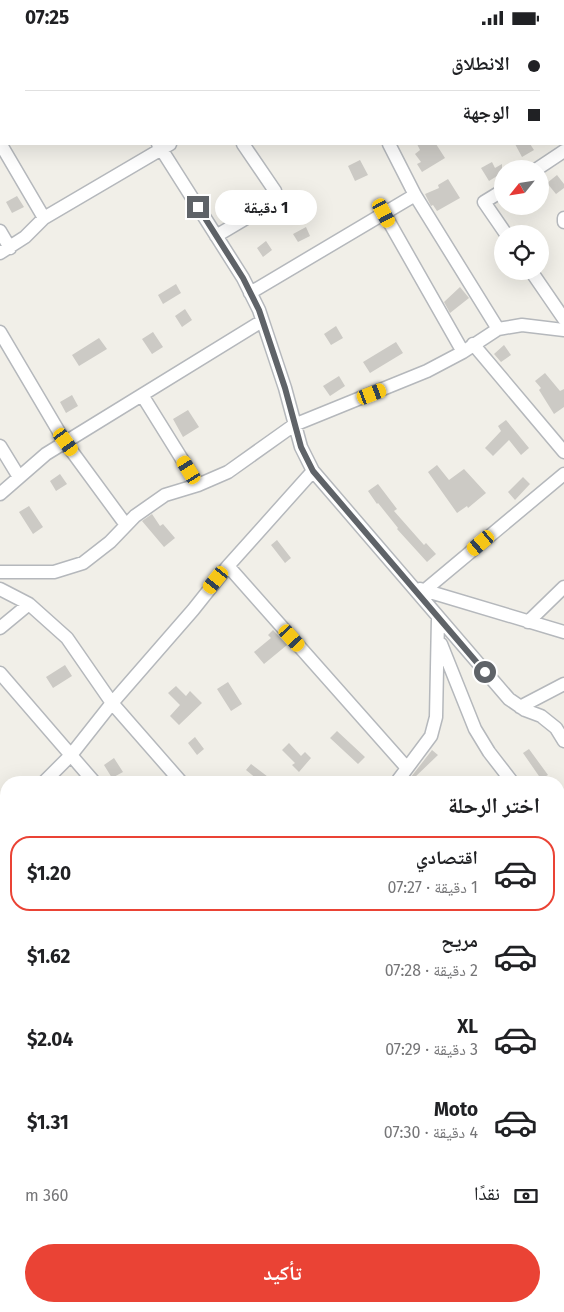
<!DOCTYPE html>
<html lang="ar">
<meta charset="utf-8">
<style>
body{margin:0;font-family:"Fira Sans","Noto Naskh Arabic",sans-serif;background:#f2f2f2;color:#202124;direction:rtl;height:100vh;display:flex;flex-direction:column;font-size:19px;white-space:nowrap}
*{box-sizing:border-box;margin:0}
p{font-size:16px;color:#757577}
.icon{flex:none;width:28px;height:28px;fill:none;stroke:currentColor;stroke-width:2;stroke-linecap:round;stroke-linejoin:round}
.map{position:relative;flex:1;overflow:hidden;direction:ltr}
.panel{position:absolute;left:0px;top:741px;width:565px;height:536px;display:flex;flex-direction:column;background:#fff;border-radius:20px 20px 0 0;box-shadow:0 5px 20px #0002;direction:rtl}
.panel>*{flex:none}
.guide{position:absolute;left:0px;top:0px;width:565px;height:110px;box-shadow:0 5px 20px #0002;direction:rtl;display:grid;align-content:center;height:110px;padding:0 25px;background:#fff}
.needle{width:32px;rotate:240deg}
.controls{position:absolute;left:494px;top:125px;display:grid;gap:10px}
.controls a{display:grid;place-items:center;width:55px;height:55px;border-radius:50%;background:#fff;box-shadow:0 5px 20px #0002;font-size:25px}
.end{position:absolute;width:22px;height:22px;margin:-11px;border:6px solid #5f6368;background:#fff;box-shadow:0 0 0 2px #fff}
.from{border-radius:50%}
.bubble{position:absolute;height:35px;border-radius:18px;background:#fff;box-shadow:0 5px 20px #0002;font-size:16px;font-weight:700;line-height:35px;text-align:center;direction:rtl}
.car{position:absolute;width:15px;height:30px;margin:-15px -8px;border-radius:6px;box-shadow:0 0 4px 1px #0007;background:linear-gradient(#f5c518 24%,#345 0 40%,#f5c518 0 76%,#345 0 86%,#f5c518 0)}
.guide b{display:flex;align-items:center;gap:18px;height:48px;font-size:19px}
.guide b+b{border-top:1px solid #e0e0e0}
.guide i{width:12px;height:12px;background:#202124}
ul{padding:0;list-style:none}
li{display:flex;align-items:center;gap:15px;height:75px;margin:0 10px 8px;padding:0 15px;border:2px solid transparent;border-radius:20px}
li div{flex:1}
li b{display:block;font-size:19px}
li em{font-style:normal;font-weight:700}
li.on{border-color:#ea4335}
li>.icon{width:45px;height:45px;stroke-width:1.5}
h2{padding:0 25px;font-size:22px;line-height:60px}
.pay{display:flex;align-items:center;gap:12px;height:55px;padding:0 25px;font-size:19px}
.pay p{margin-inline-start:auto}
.cta{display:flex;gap:10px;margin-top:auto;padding:10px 25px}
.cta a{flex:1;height:58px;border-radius:30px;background:#ea4335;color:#fff;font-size:20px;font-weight:700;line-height:58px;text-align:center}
.status{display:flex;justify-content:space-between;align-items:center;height:35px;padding:0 25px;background:#fff;direction:ltr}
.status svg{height:14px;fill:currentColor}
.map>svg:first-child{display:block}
</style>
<div class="status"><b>07:25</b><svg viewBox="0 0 49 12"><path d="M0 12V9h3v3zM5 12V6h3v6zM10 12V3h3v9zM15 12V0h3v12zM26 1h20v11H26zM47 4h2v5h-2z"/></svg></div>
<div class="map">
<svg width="564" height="1277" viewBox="0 0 564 1277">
<rect width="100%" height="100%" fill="#f1efe8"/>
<!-- building -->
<path fill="#cccac5" d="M417,109H436L445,123L422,137L417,129L421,127L415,119L420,115Z
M515,109H530L534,115L522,122Z
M360,125L368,140L355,146L348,131Z
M492,127L495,133L502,129V138L489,146L481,133Z
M557,140L564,149V153L556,159L547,148Z
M448,144L460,163L437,176L433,170L431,171L425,159L439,153L438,150Z
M17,161L24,172L12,178L6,167Z
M306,192L310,201L298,207L293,199Z
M266,206L272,215L263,222L257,213Z
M176,249L181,258L163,269L158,260Z
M460,252L469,263L450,278L444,267Z
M185,274L192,285L182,292L175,281Z
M336,291L343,303L331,310L324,299Z
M153,297L163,312L152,319L142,304Z
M99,303L107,314L79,331L72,320Z
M396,307L403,318L370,338L363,327Z
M504,310L511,320L501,327L494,319Z
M545,338L560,356L564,354V372L554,379L539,355L541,353L535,346Z
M339,341L345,351L330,361L323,351Z
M72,360L78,371L66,378L60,367Z
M188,375L199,392L183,402L173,384Z
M506,385L529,413L521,420L509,405L493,421L485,413L501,396L498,391Z
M437,430L449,445L464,434L486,458L468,473L467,471L457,478L428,437Z
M60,439L67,449L56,456L50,446Z
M523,442L530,449L515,465L508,457Z
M378,449L397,474L394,476L424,510L426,508L436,519L427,527L397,494L398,493L378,468L377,469L368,456Z
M29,471L43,492L33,499L19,477Z
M152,479L160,491L163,489L175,503L164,512L142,486Z
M277,505L291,523L285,528L271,510Z
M273,595L287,610L264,629L254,617L271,603L268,600Z
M65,630L72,641L53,653L46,642Z
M228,647L242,669L231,676L217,654Z
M176,651L186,661L190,656L202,668L179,690L170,681L180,670L168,658Z
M337,696L365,722L358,729L330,703Z
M195,702L204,714L197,720L188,708Z
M289,708L301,721L305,717L311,723L299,737L292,730L295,728L282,715Z
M529,714L548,740L541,744L523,718Z
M432,715L438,720L413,744L411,742Z
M114,723L123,737L112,743L104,730Z
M251,729L276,748H262L246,735Z"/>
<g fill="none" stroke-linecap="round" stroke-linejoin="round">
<!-- minor casing -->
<g stroke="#b5b8bc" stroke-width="15">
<path id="minor" d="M90,0L91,1
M175,0L176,1
M320,0L321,1
M337,1L339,0
M0,108L44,183
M158,109L243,243L259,275L285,353L301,412L313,436L509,664L525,675L541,681L556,693L564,706
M389,109L415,160L498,294
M537,134L564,116
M502,156L484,167L506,199
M384,178L463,317
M564,183V187
M0,196L10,213
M216,201L275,166L276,161L275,156L243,109
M0,218L25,202L44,183L170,109
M531,236L564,284
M250,258L415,160
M0,297L65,407L126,490
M473,309L564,417
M142,360L198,450
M0,411L19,442
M0,459L46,419L262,286
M228,531L407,733
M0,537H54L83,528L110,507L135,481L165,460L198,450L228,437L294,390L427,336L463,317L498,294L522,290L564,295
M0,554L29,569L67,603L112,668L182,748
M420,554L564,597
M425,555L564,439
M528,587L564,552
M0,593L29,569
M441,609L475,694L489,717L513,748
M0,638L95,748
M520,672L564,649
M43,748L71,720L112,668L193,575L228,531L313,436
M396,748L431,701L436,682L438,583
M0,791L6,785
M559,851L564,863
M0,937L6,944
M559,1037L564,1043
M559,1226L564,1223
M559,1245L564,1253
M0,1248L6,1257
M16,1271L20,1277
M157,1271L158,1277
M212,1271L217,1277
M292,1271L297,1277
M398,1271L403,1277
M469,1277L479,1271"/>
</g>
<!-- minor -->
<use href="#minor" stroke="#fff" stroke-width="12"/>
</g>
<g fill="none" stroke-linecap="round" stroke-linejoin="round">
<!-- route -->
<path stroke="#5f6368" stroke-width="6" d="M198,172L243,243L259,275L285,353L301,412L313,436L485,637"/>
</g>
</svg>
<div class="controls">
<a><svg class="needle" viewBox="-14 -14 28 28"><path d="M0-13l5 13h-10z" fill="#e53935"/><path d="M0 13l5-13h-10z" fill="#757577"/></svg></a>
<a><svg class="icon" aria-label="locate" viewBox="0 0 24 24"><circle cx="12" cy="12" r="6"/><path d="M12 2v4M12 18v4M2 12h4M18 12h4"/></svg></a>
</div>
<i class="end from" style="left:485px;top:637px"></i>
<i class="end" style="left:198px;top:172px"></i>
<div class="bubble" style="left:215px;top:155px;width:102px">1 دقيقة</div>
<i class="car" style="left:384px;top:178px;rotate:152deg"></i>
<i class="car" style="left:372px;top:359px;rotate:69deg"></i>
<i class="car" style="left:66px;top:407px;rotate:144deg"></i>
<i class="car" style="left:189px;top:435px;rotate:328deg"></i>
<i class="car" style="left:481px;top:508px;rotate:230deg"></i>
<i class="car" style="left:216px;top:545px;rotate:219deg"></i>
<i class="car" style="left:292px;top:603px;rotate:138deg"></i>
<div class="guide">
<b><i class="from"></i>الانطلاق</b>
<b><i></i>الوجهة</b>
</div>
<section class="panel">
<h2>اختر الرحلة</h2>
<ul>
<li class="on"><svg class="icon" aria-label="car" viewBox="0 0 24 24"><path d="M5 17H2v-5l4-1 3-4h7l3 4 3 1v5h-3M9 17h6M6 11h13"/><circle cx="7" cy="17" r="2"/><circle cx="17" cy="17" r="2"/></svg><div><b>اقتصادي</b><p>1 دقيقة · 07:27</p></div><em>$1.20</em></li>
<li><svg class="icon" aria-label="car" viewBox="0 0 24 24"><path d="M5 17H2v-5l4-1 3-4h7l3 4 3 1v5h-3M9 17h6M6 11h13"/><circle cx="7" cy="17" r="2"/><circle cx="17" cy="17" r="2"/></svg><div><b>مريح</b><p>2 دقيقة · 07:28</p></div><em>$1.62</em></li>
<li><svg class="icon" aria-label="car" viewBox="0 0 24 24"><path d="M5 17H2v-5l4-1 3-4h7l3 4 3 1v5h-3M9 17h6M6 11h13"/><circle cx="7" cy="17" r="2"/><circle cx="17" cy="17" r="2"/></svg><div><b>XL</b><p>3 دقيقة · 07:29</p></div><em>$2.04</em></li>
<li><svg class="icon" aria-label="car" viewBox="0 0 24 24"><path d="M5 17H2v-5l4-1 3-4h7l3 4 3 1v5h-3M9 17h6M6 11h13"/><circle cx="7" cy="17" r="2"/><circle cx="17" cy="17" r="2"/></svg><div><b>Moto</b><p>4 دقيقة · 07:30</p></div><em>$1.31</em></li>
</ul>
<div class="pay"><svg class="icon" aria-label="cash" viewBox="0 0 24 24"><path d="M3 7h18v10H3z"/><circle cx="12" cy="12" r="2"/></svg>نقدًا<p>360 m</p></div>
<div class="cta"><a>تأكيد</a></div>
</section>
</div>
